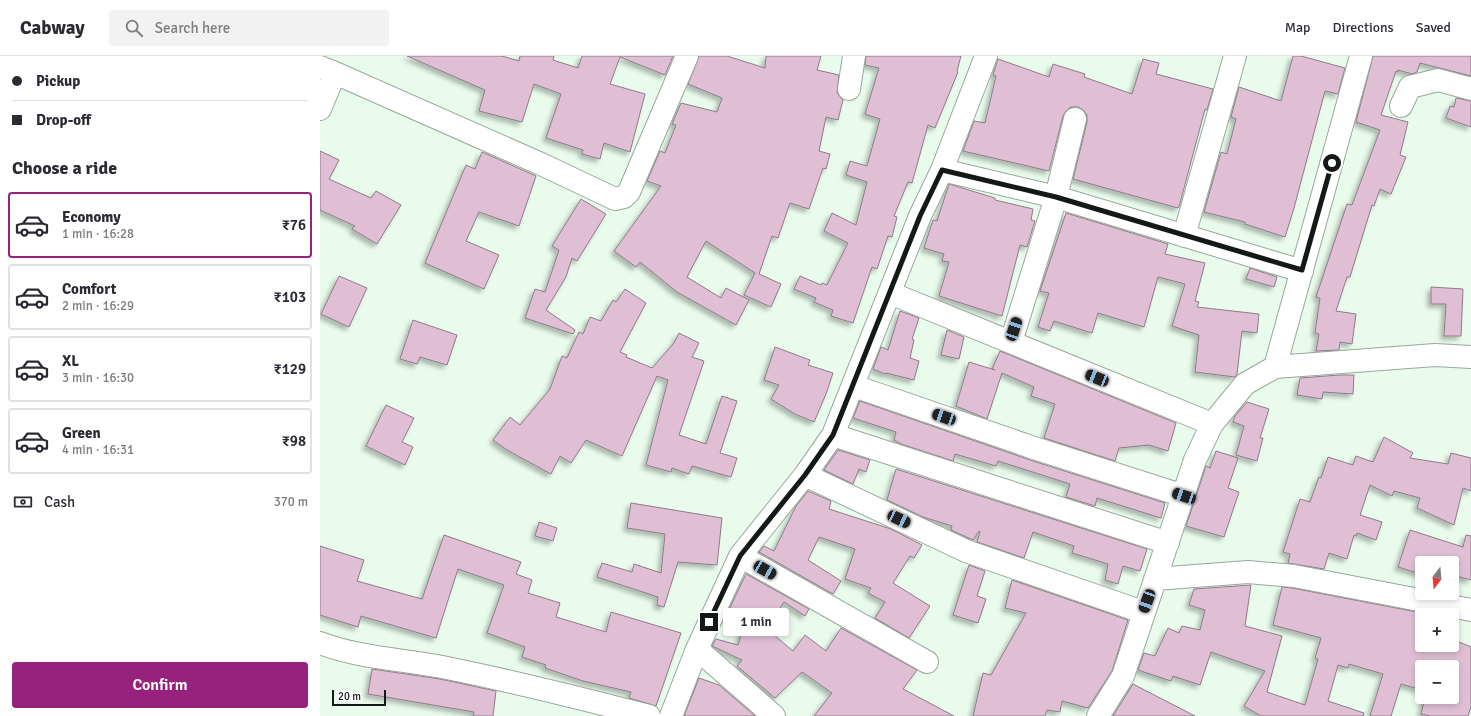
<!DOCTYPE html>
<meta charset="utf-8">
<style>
body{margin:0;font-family:Signika,sans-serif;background:#f2f2f3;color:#2b2b33;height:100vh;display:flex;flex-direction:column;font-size:15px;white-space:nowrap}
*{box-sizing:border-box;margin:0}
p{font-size:13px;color:#7c7c81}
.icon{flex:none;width:22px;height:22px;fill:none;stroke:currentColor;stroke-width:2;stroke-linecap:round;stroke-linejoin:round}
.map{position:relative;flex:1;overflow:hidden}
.side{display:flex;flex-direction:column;background:#fff;width:320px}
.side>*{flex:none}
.guide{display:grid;align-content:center;height:88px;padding:0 12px;background:#fff}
.needle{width:26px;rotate:196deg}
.tools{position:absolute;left:1095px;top:500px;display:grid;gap:8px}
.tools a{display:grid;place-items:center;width:44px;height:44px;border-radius:4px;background:#fff;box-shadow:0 2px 6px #0003;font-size:20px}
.scale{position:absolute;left:12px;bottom:10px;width:54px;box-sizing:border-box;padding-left:4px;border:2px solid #131914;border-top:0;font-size:11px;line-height:14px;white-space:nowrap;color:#131914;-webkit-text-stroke:3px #fff;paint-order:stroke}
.end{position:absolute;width:18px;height:18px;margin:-9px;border:5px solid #131914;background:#fff;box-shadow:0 0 0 2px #fff}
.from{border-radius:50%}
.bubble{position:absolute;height:28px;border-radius:4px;background:#fff;box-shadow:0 2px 6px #0003;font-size:13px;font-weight:600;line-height:28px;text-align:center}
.car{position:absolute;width:12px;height:24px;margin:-12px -6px;border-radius:5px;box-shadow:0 0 3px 1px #0007;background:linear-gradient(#222 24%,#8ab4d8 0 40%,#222 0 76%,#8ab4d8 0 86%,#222 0)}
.guide b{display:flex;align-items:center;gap:14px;height:38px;font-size:15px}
.guide b+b{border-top:1px solid #e1e1e2}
.guide i{width:10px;height:10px;background:#2b2b33}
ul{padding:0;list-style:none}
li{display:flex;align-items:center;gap:12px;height:66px;margin:0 8px 6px;padding:0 4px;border:2px solid #e1e1e2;border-radius:4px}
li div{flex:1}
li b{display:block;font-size:15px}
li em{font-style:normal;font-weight:600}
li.on{border-color:#97227e}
li>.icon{width:36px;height:36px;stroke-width:1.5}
h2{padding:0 12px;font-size:18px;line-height:48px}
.pay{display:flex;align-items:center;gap:10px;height:44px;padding:0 12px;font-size:15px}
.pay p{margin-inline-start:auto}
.primary-button{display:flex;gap:8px;margin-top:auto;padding:8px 12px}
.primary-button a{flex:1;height:46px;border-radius:4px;background:#97227e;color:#fff;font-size:16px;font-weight:600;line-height:46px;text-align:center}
header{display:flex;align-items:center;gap:24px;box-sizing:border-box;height:56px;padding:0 20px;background:#fff;border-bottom:1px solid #e1e1e2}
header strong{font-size:19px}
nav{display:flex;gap:22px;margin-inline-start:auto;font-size:14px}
.search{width:280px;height:36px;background:#f2f2f3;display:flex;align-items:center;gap:10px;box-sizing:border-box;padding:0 14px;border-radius:4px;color:#7c7c81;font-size:15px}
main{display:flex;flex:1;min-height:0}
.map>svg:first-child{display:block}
</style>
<header>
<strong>Cabway</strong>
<div class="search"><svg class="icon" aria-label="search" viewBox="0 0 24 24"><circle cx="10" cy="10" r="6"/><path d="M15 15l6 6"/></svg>Search here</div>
<nav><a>Map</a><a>Directions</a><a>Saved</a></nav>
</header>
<main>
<section class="side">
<div class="guide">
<b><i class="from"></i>Pickup</b>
<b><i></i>Drop-off</b>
</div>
<h2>Choose a ride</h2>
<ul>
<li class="on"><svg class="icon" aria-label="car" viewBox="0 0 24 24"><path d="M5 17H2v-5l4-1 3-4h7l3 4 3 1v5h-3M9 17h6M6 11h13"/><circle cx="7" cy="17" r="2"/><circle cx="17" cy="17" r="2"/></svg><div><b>Economy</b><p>1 min · 16:28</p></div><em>₹76</em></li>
<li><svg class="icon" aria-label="car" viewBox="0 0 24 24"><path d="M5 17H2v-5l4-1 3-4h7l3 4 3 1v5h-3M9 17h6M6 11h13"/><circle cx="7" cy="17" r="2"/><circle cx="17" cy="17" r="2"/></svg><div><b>Comfort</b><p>2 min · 16:29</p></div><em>₹103</em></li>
<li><svg class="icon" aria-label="car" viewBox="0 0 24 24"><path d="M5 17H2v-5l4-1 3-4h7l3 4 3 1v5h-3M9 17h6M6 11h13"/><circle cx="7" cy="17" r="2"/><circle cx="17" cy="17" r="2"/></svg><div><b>XL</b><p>3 min · 16:30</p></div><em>₹129</em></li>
<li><svg class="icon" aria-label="car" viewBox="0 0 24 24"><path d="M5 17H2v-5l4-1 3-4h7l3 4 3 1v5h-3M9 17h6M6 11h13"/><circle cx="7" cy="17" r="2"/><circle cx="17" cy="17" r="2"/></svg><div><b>Green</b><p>4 min · 16:31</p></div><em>₹98</em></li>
</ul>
<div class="pay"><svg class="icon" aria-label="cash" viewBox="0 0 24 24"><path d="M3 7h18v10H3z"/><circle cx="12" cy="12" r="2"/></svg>Cash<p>370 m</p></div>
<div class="primary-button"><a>Confirm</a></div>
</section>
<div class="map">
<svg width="1151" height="660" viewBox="0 0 1151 660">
<defs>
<filter id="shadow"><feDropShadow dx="-3.5" dy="3.5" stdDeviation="2" flood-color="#0004"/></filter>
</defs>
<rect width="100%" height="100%" fill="#e9fbed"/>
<!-- building -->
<path fill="#e0bfd5" stroke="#8d7b87" filter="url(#shadow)" d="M87,0H182L199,5L200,0H234L233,4L258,12L262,0H353L345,19L300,1L290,28L325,38L310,96L284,87L280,103L262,98L263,94L226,82L241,38L214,28L202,66L159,55L165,34Z
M379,0H407L445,12L446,0H501L497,14L519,19L517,37L523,44L518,64L506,61L499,95L510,98L506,113L503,112L489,153L470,147L458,182L452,180L439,218L461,228L451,251L424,239L435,217L386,185L367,221L401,242L406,232L429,244L416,269L357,236L320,206L316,211L294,195L341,130L327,125L340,95L345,97L356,69L352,68L361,47L397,56L402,42L368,28Z
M546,0H641L637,15L638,16L615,72L608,69L592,127L588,126L574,160L577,161L572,181L568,180L557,213L552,211L533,267L511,260L513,254L494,246L496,242L474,233L480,220L501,229L502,227L507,229L528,187L504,175L512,157L536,169L547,126L526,119L530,105L547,110L560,63L545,58L559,12L545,9Z
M973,0H981L1025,12L1018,38L1005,35L974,152L965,181L925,168V166L884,156L901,96L907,98L916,63L911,61L919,31L961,45Z
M1053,0H1151V20L1100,7L1097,16L1092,18L1078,14V16L1076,15L1061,59L1088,66L1080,99L1086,101L1071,138L1060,133L1054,150L1052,149L1030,221H1027L1016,255L1036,258L1032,288L1020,286L1019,294L996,295L999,278L995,277L1000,242L996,241L1027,148L1032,149L1060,74L1036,66Z
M678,3L729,21L733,8L765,18L764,21L812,38L823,3L839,7L836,18L893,33L887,54L885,53L859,151L858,152L753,123L767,66V59L763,54L758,51H751L746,55L743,60L729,115L643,95L654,65L665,67L676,20L673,19Z
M1136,42L1151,45V71L1126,62L1130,50L1134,51Z
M0,95L19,104L9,123L51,142L56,135L81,149L57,188L32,173L35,170L0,154Z
M162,96L216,120L199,170L159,156L146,185L179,199L164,233L105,207L146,109L155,113Z
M629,128L675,142V144L713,153L711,164L715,165L707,191L700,189L682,260L619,240L629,206L622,205L624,198L604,192L613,164L617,165Z
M261,143L286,158L257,205L252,202L246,221L226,254L255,274L253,278L205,262L215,233L225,236L239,194L232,190Z
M746,157L848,188L845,198L885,207L875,245L879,246L877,251L939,258L937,277L922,275L917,318L915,321L875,316L879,279L852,270L865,228L838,221L824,271L778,257L772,277L734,265L730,275L718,271L729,237L720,235Z
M930,212L957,221L954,231L926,223Z
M19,220L47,232L29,271L1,258Z
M1111,231L1143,233L1141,280H1124L1126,248H1111Z
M305,233L326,247L300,296L307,299L306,301L332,312L354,287L359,277L379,287L372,301L384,305L359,379L386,388L402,340L417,345L400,397L417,402L411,421L372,410L369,418L352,412L351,416L326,409L348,324L337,320L302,400L266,384L251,407L240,400L231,418L187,394L173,384L190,361L200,369L230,333L242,300L247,302L259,276L263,278L270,261L281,265L293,244L296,246Z
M580,255L599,262L592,283L594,284L590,302L599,305L594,324L566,317L565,318L553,313L561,291L568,294Z
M93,264L137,279L127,309L100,301L97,308L80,303Z
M627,274L644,281L639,303L621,299Z
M455,291L490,304L488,309L513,317L506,338L494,366L475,358L451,343L459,329L444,324Z
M680,295L856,367L848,395L829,389L799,392L795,405L724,382L735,348L711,340L714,331L682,317L667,363L636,350L649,306L675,314L672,313Z
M1019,319H1034L1033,338L1003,336L1002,343L977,339L980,322Z
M540,345L710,404L845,447L841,462L777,442L775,450L746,441L750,428L678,405L676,410L635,398L633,405L581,388L574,384L576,376L533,362Z
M927,346L949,353L940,382H943L937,405L916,399L924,370L913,366L915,360Z
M66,349L94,362L82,386L93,391L85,409L46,390Z
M1064,381L1093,397L1090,402L1128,408L1131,397L1151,402V435L1143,432L1134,469L1097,452L1100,442L1074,435L1072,440L1050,429L1040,459L1062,466L1056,484L1037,477L1036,480L1034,479L1027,503L1009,497L1004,513L968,507L970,498L963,496L980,443L990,446L999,421L1001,422L1008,401L1033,409L1036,400L1053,406Z
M518,394L550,404L546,416L539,413L533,428L504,414Z
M896,395L918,402L908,432L919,436L904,481L866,470L886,410L890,412Z
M576,413L827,493L820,515L803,510L798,528L785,524L788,508L752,497L754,490L713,476L704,502L657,486L660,476L659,475L653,484L651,483L631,474L632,470L603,461L567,444Z
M488,435L511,445L509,453L571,473L602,489L594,502L590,500L573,527L610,550L589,582L555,562L565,546L548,537L551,532L525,523L535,493L499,481L488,504L521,525L513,538L439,496L444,490L454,495L476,450Z
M311,447L402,462L397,509L358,506L344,551L337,549L338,541L277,521L282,507L312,516L314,508L341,517L345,478L307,472Z
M219,466L237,472L233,485L215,480Z
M1090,474L1143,491L1146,479L1151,480V524L1136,520L1139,507H1102L1101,518L1078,511Z
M124,479L201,506L196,518L212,524L208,537L240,547L236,561L286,576L291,556L361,577L336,650L309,642L311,636L263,625L225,612L226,609L202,601L205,591L167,577L184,529L138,513L116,582L41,560L38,571L0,559V490L44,504L37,525L102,543Z
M649,509L665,515L657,540L666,543L658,567L633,559Z
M426,518L489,553L485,560L464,546L447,573L473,595L485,579L506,595L521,572L597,614L583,633L634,660H494L512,637L482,616L455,642L417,610L422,604L392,590L396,583L418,589L424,568L405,562Z
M692,524L808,564L792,615L768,652L742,645L740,656L727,654L725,660H653L663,617L671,619L706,557L685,552Z
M931,529L925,570L962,580L947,636L985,649L998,603L995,602L1001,582L953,569L962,531L972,532L1102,557V589H1132V583L1151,591V651L1148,660H1110L1101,658L1105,641H1132V611H1102V634L1081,628L1071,660H1050L1063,618L1029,608L1028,612L1018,609L1008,645L1044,657L1043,660H941L924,650L945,615L891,596L880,629L853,620L851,625L818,614L824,597L835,600L848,572L859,577L862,570L880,574L885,554L869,549L874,533Z
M52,613L120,623L176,635L173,660H153L154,656L48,638Z
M379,622L399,629L435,660H364Z
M813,628L842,643L875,660H793Z"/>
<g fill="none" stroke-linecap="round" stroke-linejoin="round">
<!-- minor casing -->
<g stroke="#97a89a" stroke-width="24">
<path id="minor" d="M0,11L15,17L0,53
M15,17L221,108L295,143L304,141L309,136L367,0
M529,33L534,0
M1081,50L1090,31L1118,24L1151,33
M622,114L736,141L982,215
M864,180L915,0
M570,237L892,368
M691,286L736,141L755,63
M955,311L1115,299L1151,301
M534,330L714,392L864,440
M513,379L848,487
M485,419L646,495L823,556
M420,500L607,606
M835,523L928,516L974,520L1151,554
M0,587C39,602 81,603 122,611C192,625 260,642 329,660
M377,593L454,660
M351,660L377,593L420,500L485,419L513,379L600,160L622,114L666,0
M778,660L803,620L875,404L892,368L925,328L955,311L1041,0"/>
</g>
<!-- minor -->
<use href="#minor" stroke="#fff" stroke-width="22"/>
</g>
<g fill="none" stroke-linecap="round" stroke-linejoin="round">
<!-- route -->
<path stroke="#131914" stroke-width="5" d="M389,566L420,500L485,419L513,379L600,160L622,114L736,141L982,214L1012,107"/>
</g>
</svg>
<div class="tools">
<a><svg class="needle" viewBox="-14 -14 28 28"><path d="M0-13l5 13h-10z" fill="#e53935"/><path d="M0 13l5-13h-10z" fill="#7c7c81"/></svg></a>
<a>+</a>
<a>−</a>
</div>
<div class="scale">20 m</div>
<i class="end from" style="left:1012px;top:107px"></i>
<i class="end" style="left:389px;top:566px"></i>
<div class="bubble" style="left:403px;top:552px;width:66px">1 min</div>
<i class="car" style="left:694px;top:273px;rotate:18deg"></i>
<i class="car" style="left:777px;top:322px;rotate:292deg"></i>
<i class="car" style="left:624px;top:361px;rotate:289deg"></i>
<i class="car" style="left:864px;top:440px;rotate:288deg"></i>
<i class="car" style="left:579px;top:463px;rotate:115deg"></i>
<i class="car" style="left:445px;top:514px;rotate:120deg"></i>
<i class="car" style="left:827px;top:545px;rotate:200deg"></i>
</div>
</main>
